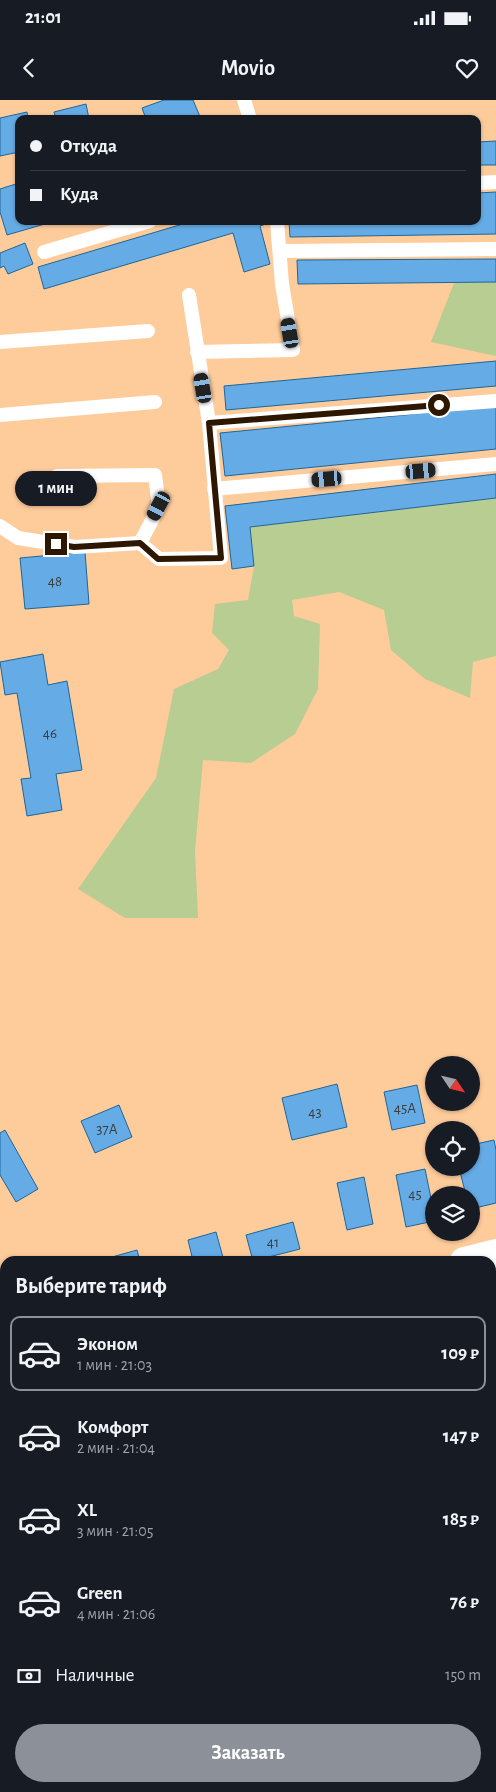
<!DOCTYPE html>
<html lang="ru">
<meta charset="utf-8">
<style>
body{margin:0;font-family:"Alegreya Sans",sans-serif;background:#242831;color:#f1f3f6;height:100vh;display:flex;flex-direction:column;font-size:19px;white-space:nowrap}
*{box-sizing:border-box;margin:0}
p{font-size:16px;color:#9ea1a6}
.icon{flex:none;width:28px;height:28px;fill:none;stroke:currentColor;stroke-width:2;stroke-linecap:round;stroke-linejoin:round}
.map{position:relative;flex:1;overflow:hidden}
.details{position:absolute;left:0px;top:1156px;width:496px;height:536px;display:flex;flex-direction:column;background:#171b24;border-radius:15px 15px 0 0;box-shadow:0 1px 4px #0004}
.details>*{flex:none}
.hud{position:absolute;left:15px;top:15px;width:466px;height:110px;border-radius:10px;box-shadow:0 1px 4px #0004;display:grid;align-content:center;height:110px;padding:0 15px;background:#171b24}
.needle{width:32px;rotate:125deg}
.fabs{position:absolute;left:425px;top:956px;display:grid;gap:10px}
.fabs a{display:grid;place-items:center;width:55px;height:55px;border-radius:50%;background:#171b24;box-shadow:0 1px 4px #0004;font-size:25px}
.end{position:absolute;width:22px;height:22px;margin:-11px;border:6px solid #2e1700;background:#fff;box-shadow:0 0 0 2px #fff}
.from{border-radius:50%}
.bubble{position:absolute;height:35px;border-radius:18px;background:#171b24;box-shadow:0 1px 4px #0004;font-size:16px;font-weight:700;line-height:35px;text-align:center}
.car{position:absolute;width:15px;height:30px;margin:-15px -8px;border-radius:6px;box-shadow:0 0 4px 1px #0007;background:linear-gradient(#222 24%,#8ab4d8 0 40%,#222 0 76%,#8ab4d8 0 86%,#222 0)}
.hud b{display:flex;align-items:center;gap:18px;height:48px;font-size:19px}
.hud b+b{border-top:1px solid #363941}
.hud i{width:12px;height:12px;background:#f1f3f6}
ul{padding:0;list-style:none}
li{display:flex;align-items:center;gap:15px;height:75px;margin:0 10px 8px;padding:0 5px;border:2px solid transparent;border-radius:10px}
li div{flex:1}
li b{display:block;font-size:19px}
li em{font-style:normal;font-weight:700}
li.on{border-color:#8c9099}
li>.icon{width:45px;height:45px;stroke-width:1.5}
h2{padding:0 15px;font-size:22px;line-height:60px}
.pay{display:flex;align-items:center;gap:12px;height:55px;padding:0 15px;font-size:19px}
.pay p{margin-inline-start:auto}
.button{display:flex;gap:10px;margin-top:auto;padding:10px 15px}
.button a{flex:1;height:58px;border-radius:30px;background:#8c9099;color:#fff;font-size:20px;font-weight:700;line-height:58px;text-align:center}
.status{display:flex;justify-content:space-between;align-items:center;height:35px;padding:0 25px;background:#171b24;direction:ltr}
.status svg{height:14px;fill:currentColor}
header{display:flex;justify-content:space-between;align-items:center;height:65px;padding:0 15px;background:#171b24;font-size:22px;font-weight:700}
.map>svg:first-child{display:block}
</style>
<div class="status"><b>21:01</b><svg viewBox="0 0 49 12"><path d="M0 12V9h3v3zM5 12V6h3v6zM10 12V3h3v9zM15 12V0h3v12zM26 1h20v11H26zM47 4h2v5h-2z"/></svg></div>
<header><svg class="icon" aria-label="back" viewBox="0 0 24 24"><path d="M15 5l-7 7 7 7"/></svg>Movio<svg class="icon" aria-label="heart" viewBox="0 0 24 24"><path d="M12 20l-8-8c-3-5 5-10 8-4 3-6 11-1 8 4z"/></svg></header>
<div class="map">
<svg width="496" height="1692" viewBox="0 0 496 1692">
<rect width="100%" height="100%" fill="#fecb9b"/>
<!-- green -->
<path fill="#b8cd91" d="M496,182V256L431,242L454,183Z
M496,398V556L473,562L470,598L425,579L391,550L384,510L339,492L292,500L294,516L320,524L318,589L295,634L251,663L203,660L195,751L198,818H125L78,789L156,678L174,589L218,569L229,550L212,533L215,504L248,500L254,466L250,427Z"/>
<!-- building -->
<path fill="#65ace6" stroke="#1e6698" d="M164,0H193L201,19H146L142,8Z
M86,4L89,19H56L54,12Z
M27,12L28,19H19V52L0,56V18Z
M496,41V65H478V42Z
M19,83V121H55L7,135L0,112V89Z
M496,92V134L290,137L289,121H478V93Z
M193,121H265L266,124L260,126L270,164L244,172L233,133L44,189L38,167Z
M25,143L33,164L8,174L4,166L0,168V153Z
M496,159V182L298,184L297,160Z
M496,261V286L226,310L224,286Z
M496,306V349L225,376L220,333Z
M496,374V398L250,427L254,466L232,469L225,406Z
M85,452L89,504L25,509L20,458Z
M43,554L48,585L67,581L82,670L56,674L62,710L27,716L21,679L31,678L17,593L5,595L0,562Z
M337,984L347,1027L292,1040L282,998Z
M417,985L425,1023L392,1030L384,992Z
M119,1005L132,1037L95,1053L81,1021Z
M5,1030L38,1089L16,1102L0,1075V1033Z
M494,1040L496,1050V1103L471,1109V1095H466L459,1068H471V1045Z
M425,1069L434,1113V1121L406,1127L396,1075Z
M364,1077L373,1124L347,1130L337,1083Z
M293,1122L300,1149L253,1161L246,1135Z
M216,1132L224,1161H193L188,1140Z
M137,1150L140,1161H113L112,1157Z
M491,1186H496V1223L491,1224Z
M5,1187V1223L0,1225V1188Z
M496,1394V1439L491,1440V1395Z
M496,1459V1489L491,1490V1460Z
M496,1607V1638L491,1639V1609Z
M46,1688H78L79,1692H25Z
M153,1688H197L198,1692H143V1690Z"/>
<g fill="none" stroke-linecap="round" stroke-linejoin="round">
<!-- service -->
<path stroke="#fff" stroke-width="14" d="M244,0L250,19
M478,83L496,82
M280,151L496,149
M44,152L150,121
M0,242L148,231
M197,252L293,250L282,184L277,121
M0,315L155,302
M209,323L496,301
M57,376L155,375L159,407L140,443
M214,389L496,364
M0,426L18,438L75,447L140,443L159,459L221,458L209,323L189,195
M0,1510L2,1513"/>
<!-- minor -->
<path stroke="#fff" stroke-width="28" d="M464,1161L496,1153
M0,1266L5,1265
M491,1683L496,1682
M447,1692L469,1688"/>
</g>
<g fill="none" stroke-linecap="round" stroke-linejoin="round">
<!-- route -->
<path stroke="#2e1700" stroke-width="6" d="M56,444L74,447L140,443L158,459L221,458L209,323L439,305"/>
</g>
<g text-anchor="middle" stroke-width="4.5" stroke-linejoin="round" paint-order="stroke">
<!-- number labels -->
<g font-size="15" fill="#3c3c3a">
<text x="55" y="486">48</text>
<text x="50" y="638">46</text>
<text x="405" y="1013">45А</text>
<text x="315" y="1017">43</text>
<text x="107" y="1034">37А</text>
<text x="415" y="1099">45</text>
<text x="273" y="1147">41</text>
</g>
</g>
</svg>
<div class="fabs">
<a><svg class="needle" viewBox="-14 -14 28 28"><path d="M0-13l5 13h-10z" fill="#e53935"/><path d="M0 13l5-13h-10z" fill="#9ea1a6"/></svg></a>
<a><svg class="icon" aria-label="locate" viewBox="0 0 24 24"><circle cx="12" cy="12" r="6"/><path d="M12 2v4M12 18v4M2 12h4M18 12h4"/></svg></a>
<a><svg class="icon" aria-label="layers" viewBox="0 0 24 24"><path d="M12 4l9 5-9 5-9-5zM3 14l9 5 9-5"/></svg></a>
</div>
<i class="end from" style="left:439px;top:305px"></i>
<i class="end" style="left:56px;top:444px"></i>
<div class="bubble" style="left:15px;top:371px;width:82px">1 мин</div>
<i class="car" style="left:290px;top:233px;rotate:350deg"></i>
<i class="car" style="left:203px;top:288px;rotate:350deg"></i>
<i class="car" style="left:421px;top:371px;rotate:85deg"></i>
<i class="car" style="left:327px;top:379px;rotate:265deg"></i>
<i class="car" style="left:159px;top:406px;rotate:208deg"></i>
<div class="hud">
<b><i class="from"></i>Откуда</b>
<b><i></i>Куда</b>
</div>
<section class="details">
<h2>Выберите тариф</h2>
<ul>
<li class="on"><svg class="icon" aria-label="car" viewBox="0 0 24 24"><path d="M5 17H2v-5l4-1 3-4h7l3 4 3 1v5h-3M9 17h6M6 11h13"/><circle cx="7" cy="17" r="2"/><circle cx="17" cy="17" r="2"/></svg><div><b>Эконом</b><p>1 мин · 21:03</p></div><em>109 ₽</em></li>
<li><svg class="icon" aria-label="car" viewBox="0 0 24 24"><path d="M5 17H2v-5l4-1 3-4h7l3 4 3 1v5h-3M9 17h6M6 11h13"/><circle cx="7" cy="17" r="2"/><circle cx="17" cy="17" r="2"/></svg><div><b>Комфорт</b><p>2 мин · 21:04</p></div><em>147 ₽</em></li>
<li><svg class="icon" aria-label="car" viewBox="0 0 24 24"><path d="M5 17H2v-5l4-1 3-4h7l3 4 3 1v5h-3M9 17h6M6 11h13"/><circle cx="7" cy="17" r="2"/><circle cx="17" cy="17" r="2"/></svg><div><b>XL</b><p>3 мин · 21:05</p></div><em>185 ₽</em></li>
<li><svg class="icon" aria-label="car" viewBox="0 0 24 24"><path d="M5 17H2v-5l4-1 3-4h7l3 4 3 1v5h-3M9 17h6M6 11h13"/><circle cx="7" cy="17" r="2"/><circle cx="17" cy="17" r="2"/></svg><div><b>Green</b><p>4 мин · 21:06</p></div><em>76 ₽</em></li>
</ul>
<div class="pay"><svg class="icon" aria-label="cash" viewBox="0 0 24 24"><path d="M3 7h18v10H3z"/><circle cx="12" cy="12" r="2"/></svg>Наличные<p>150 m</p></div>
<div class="button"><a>Заказать</a></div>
</section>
</div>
